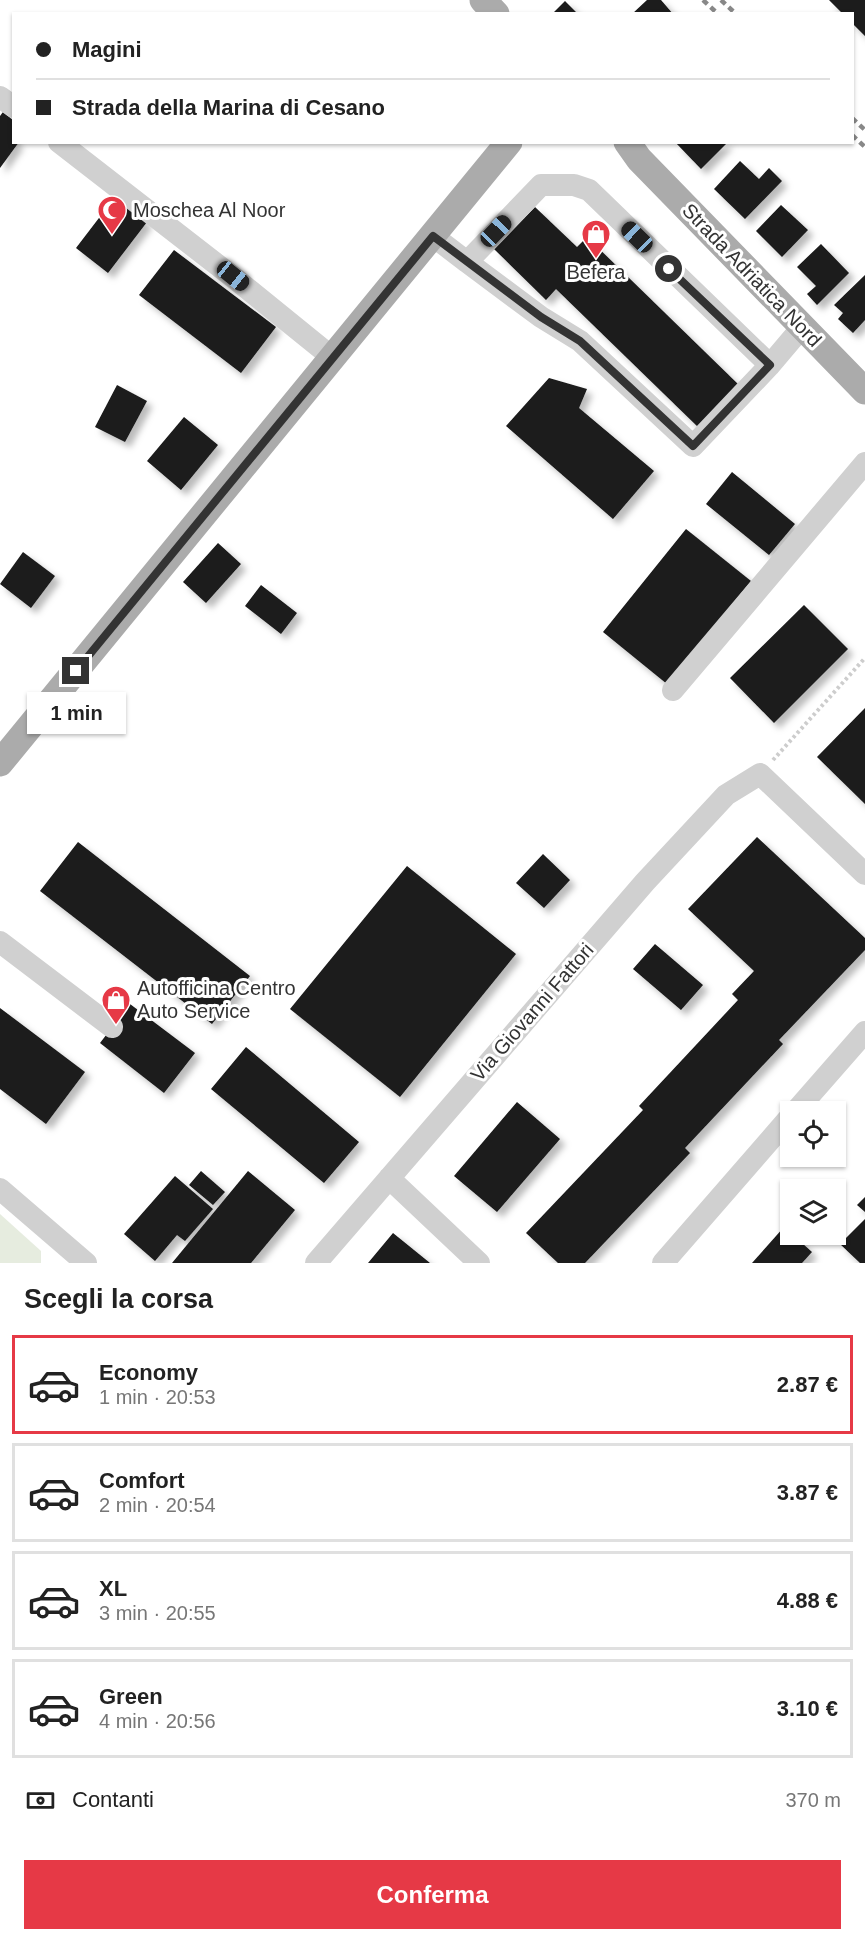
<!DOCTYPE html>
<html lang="it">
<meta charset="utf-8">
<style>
body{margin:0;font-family:Arial,sans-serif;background:#f6f6f6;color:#222;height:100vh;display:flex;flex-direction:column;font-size:22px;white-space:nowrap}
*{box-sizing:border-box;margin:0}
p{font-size:20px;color:#767676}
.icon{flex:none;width:33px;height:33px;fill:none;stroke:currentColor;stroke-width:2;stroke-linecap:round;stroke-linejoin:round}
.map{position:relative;height:1263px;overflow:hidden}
.side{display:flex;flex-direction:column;background:#fff;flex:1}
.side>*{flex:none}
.top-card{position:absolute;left:12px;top:12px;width:842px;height:132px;border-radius:0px;box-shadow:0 2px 4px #0004;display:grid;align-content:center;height:132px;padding:0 24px;background:#fff}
.tools{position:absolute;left:780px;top:1101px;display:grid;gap:12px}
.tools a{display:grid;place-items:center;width:66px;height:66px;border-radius:0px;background:#fff;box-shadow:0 2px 4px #0004;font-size:30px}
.end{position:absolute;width:27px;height:27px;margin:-14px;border:8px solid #333;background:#fff;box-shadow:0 0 0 3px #fff}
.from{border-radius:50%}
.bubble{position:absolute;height:42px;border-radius:0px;background:#fff;box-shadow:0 2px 4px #0004;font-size:20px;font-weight:800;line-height:42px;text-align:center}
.car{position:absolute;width:18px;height:36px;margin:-18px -9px;border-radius:8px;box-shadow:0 0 4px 2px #0007;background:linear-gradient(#222 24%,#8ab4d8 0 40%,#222 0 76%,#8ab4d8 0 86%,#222 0)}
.top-card b{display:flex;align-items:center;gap:21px;height:57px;font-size:22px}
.top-card b+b{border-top:2px solid #e0e0e0}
.top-card i{width:15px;height:15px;background:#222}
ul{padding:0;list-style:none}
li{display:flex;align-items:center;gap:18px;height:99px;margin:0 12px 9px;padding:0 12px;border:3px solid #e0e0e0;border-radius:0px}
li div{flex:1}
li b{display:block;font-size:22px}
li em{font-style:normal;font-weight:800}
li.active{border-color:#e63946}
li>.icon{width:54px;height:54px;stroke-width:1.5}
h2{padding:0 24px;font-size:27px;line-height:72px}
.pay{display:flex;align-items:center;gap:15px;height:66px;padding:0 24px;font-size:22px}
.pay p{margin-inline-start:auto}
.cta{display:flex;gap:12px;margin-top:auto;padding:12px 24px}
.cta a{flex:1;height:69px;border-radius:0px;background:#e63946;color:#fff;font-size:24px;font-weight:800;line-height:69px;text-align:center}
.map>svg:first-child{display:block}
</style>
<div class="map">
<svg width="865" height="1263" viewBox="0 0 865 1263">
<defs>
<filter id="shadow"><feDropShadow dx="5.5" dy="5.5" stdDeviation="3" flood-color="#0004"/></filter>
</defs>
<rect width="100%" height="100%" fill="#fff"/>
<!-- green -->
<path fill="#e6ecdf" d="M0,1214L41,1251V1263H0Z"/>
<!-- building -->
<path fill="#1a1a1a" filter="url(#shadow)" d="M647,0H661L673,14H632Z
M829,0H865V36L852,23V14H843Z
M565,1L578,14H552Z
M3,112L14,121V142H19L0,168V116Z
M675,142H728L701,169Z
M740,161L759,179L769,168L782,181L745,219L714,189Z
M115,197L147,222L108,273L76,248Z
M781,205L808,230L782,257L756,231Z
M535,207L577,247L587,237L740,386L699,428L556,289L546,300L494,249Z
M821,244L849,273L817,305L807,294L816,286L797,267Z
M174,250L276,327L241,373L139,295Z
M865,275V320L853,333L838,319L843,313L834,305Z
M549,378L587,389L579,408L654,471L613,519L506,426Z
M117,385L147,401L125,442L95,427Z
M184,417L218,445L181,490L147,461Z
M732,472L795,524L769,555L706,504Z
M686,529L751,581L667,684L603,632Z
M218,543L241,564L206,603L183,582Z
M23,552L55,576L31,608L0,584Z
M261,585L297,613L281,634L245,606Z
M804,605L848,649L774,723L730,678Z
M865,708V804L817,757Z
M757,837L865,938V950L779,1040L783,1044L685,1148L690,1153L585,1263H558L526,1233L643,1110L639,1106L738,1000L732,994L754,971L688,909Z
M78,842L250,976L212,1024L40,891Z
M543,854L570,880L544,908L516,883Z
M407,866L516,954L400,1097L290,1009Z
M655,944L703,985L681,1010L633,969Z
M130,1004L195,1053L164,1093L100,1043Z
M0,1008L85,1072L46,1124L0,1089Z
M246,1047L359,1142L324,1183L211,1089Z
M517,1102L560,1139L497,1212L454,1176Z
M201,1171L225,1192L213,1205L189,1185Z
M248,1171L295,1210L251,1263H172Z
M175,1176L213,1209L185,1241L177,1235L155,1261L124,1234Z
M865,1197V1212L857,1205Z
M865,1219V1263H860L840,1244Z
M784,1227L812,1252L802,1263H752Z
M393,1233L430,1263H368Z"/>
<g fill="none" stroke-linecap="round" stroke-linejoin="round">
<!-- path -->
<path stroke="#cdcdcd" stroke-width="4" stroke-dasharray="3 3" stroke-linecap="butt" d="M773,760L865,658"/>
<!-- minor -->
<path stroke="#d0d0d0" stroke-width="22" d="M0,97L14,107
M59,142L233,277L333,358
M433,236L467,262
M770,365L693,446L580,341L541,317L467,262L541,185H574L589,190L770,365L803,326
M673,690L865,463
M0,942L112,1027
M795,1112L865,1032
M389,1178L479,1263
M0,1189L86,1263
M316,1263L645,882L726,795L760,774L865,874
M663,1263L790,1117"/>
<!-- major -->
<path stroke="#ababab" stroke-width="27" d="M483,0L496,14
M627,142L639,159L865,391
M0,763L509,142"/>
<!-- rail -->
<path stroke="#888" stroke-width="4.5" stroke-dasharray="6 4.5" stroke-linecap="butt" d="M703,0L718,14
M721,0L736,14
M852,118L865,130
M852,135L865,147"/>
</g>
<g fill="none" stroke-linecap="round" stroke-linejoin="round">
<!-- route -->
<path stroke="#333" stroke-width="8" d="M76,671L433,236L541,317L580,341L693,446L770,365L669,269"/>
</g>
<!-- icons -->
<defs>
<g id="mosque-pin" transform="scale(1.5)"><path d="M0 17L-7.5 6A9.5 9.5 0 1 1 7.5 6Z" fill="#e63946" stroke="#fff"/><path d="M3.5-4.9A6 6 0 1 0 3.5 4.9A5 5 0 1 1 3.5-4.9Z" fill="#fff"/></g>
<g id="shop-pin" transform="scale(1.5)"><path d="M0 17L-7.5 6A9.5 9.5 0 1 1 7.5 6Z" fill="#e63946" stroke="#fff"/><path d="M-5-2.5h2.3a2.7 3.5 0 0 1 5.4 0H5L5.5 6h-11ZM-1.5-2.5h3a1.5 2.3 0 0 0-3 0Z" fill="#fff"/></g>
</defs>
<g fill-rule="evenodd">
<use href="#mosque-pin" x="112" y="210"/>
<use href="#shop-pin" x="596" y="234"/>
<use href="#shop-pin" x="116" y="1000"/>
</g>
<g text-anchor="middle" stroke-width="6" stroke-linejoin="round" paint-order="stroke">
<!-- poi labels -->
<g font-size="20" fill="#333" stroke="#fff" text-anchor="start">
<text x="133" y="217">Moschea Al Noor</text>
<text x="596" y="279" text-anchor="middle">Befera</text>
<text x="137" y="995">Autofficina Centro<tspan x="137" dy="23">Auto Service</tspan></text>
</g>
<!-- street labels -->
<g font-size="20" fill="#333" stroke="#fff">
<text transform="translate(752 275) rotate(46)" y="7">Strada Adriatica Nord</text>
<text transform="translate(532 1012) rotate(-49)" y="7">Via Giovanni Fattori</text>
</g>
</g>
</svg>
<div class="tools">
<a><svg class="icon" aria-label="locate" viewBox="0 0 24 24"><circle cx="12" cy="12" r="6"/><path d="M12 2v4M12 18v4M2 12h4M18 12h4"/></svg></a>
<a><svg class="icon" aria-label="layers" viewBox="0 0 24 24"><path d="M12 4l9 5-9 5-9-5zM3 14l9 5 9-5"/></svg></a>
</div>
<i class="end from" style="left:669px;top:269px"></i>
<i class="end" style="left:76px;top:671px"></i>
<div class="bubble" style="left:27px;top:692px;width:99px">1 min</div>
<i class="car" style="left:496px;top:231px;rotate:44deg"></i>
<i class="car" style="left:637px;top:237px;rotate:314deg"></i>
<i class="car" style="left:233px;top:276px;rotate:129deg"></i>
<div class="top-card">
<b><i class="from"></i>Magini</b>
<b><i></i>Strada della Marina di Cesano</b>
</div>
</div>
<section class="side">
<h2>Scegli la corsa</h2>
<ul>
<li class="active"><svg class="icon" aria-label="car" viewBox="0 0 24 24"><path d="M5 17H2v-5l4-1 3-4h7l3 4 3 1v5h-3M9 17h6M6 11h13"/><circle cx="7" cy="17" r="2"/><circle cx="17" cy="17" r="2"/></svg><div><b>Economy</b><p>1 min · 20:53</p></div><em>2.87 €</em></li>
<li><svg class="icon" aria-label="car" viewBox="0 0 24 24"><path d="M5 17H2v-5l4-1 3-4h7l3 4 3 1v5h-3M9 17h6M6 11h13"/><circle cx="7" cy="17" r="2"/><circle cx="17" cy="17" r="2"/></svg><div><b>Comfort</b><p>2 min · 20:54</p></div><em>3.87 €</em></li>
<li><svg class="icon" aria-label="car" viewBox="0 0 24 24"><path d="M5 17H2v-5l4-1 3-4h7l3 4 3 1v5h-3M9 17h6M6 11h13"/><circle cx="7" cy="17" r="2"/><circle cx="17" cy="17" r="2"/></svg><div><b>XL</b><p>3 min · 20:55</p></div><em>4.88 €</em></li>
<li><svg class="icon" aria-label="car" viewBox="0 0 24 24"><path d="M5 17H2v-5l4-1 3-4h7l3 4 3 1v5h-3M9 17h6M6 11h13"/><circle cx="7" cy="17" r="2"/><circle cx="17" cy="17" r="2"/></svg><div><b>Green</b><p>4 min · 20:56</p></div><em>3.10 €</em></li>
</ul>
<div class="pay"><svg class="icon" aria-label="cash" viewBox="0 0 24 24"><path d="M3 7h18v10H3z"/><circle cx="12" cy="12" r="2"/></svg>Contanti<p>370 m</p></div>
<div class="cta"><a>Conferma</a></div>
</section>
